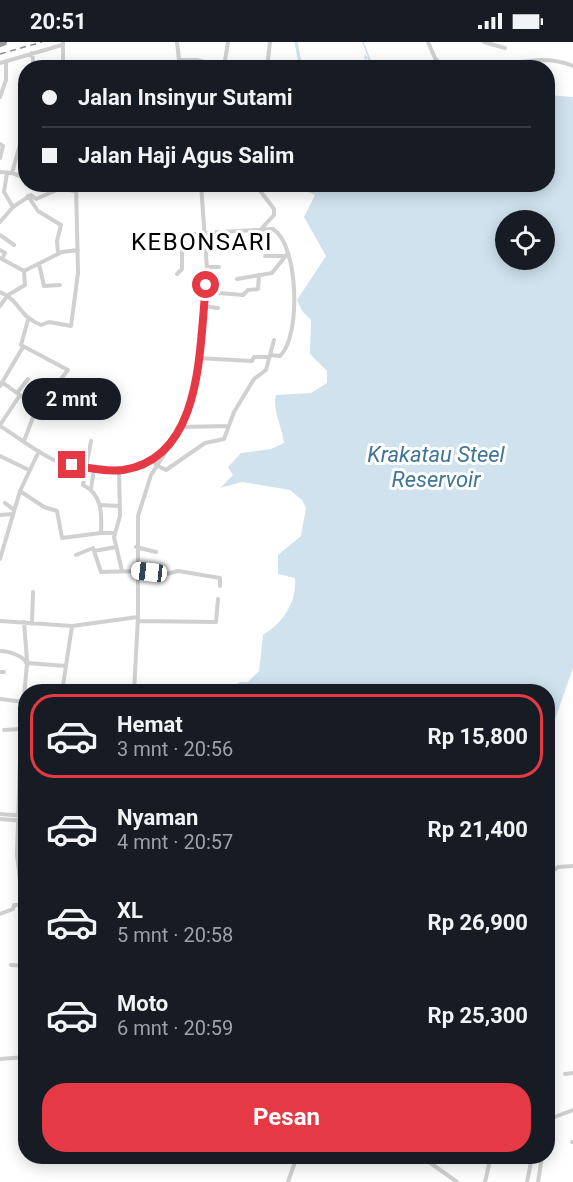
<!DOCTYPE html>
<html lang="id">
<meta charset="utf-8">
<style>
body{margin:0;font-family:Roboto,sans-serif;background:#242831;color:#f1f3f6;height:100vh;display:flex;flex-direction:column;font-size:22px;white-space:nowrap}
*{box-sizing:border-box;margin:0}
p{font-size:20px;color:#9ea1a6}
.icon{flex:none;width:33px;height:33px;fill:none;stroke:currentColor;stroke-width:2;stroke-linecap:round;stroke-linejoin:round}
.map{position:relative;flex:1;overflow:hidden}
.sheet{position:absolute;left:18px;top:642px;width:537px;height:480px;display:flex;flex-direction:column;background:#171b24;border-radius:24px;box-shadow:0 3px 15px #0003}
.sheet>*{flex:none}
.banner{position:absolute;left:18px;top:18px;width:537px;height:132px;border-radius:24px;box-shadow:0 3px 15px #0003;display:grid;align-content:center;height:132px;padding:0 24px;background:#171b24}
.controls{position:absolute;left:495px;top:168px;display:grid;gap:12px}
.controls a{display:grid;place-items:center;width:60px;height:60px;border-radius:50%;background:#171b24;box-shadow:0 3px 15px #0003;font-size:30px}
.end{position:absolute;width:27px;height:27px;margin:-14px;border:8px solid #e63946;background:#fff;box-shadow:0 0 0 3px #fff}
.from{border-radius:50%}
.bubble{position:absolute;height:42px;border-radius:21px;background:#171b24;box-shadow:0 3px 15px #0003;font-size:20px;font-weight:700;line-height:42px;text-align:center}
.car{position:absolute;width:18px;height:36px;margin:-18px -9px;border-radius:8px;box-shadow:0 0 4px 2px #0007;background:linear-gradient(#fff 24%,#345 0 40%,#fff 0 76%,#345 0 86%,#fff 0)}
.banner b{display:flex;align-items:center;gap:21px;height:57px;font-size:22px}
.banner b+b{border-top:2px solid #363941}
.banner i{width:15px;height:15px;background:#f1f3f6}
ul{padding:10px 0 0;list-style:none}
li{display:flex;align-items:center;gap:18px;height:84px;margin:0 12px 9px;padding:0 12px;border:3px solid transparent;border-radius:24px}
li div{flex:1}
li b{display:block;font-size:22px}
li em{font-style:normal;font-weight:700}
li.current{border-color:#e63946}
li>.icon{width:54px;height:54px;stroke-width:1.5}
.action{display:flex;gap:12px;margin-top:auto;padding:12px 24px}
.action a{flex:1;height:69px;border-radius:24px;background:#e63946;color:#fff;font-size:24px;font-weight:700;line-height:69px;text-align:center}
.status{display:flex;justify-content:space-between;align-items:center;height:42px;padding:0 30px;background:#171b24;direction:ltr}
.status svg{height:16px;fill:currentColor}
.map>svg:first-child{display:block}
</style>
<div class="status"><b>20:51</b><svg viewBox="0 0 49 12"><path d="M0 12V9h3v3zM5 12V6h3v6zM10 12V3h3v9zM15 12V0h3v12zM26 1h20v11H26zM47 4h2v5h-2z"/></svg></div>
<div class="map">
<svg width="573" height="1140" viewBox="0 0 573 1140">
<rect width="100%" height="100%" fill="#fff"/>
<!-- water -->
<path fill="#cfe2ee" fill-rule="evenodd" d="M548,53L573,55V626L548,697V650L227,649L240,640H248L259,629L263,593C283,581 297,560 295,536L278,532V513L301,494L306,466L302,458L290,448L242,440L220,446L233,433L228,425L241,411L271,407L284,401C282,385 272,367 276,353L311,351L327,341V329L310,312L311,278L302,269L297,258L326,214L304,175L315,153L302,147L306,142H548ZM506,178H544V218H506Z"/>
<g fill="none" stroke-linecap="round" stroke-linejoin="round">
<!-- stream -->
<path stroke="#cfe2ee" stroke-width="1.5" d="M363,0L373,26
M367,26L365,14L369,17"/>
<!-- canal -->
<path stroke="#cfe2ee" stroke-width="3" d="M296,0L301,26"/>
<!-- street -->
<path stroke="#d0d0d0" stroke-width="4" d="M63,0V26
M177,0L180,26
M428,0L435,16L444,26
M484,0L505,6
M32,11L34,26
M179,18H197L225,26
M0,21L62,3
M224,25L228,0
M157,26L158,21
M267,26L270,0
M487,26C516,21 545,12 573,24
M0,55L6,38V19
M0,102L3,104L0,116
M0,130L12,131L26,81
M7,131L4,150L13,165
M12,131L26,136
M255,142L274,167V173L262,186
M28,154L38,169L61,183L57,199L58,212
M0,180L13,165L31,153L36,157L59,147L77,149
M0,193L14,203
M0,208L5,211L2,217
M265,214H286
M0,216L24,229L62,210L78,208
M39,222L44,244L60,243
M207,225H219
M237,237L272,231L288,211
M205,243H215L219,251L243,253L248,248L258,247L259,233
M0,250C20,258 18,274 41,283L49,280L71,284L78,231L76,142
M0,264L8,253L25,243L24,229
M203,264L218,266
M270,313L274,298
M197,316L252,319L254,315H268
M2,340L17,351
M0,344L23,305
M20,353L17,351L28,337
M0,383L20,353L37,367
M0,384C18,395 36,410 56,419C89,434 136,432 163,409
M182,385L229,384
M24,399L35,370L68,328L21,303L28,278
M91,399L83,443C102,452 102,471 101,491H114
M0,414L29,428
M154,417L156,423L166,428L205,401L224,397L234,370L254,337L266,328L270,313L280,314C301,295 299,203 273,187L187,192L182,197V227L177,232
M119,428L120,474L114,495L122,529
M91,447L94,427
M20,449L44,465L57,469L62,496L101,491
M5,461L14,468
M101,463L119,464
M0,473L13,472
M136,505L156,510
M94,509L116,505
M76,513L93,506L101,530L137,529L166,532L178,529L220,536V544
M0,517L20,449L39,409
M0,579L72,584L138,575
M138,579L216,580L218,557
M24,580L27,618
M32,582L33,550
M0,609C9,609 24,614 27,622L21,687L17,813L26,888
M27,621L66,624
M0,630H4
M62,650L72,584
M134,650L138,575V474L151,433L182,385L193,352L207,227L201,142
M0,657L24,660
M4,688L21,687
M0,772L26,774
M0,777L26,779
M548,833L558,825L573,824
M0,872L13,867L14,863H21
M11,923L26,924
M26,963L22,967L26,972
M0,1017L26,1015
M565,1032L573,1031
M548,1098L549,1077L573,1068
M572,1100H573
M427,1114L429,1120L457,1140
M288,1140L297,1114
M485,1140L491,1114
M527,1140L531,1120L540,1114
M538,1140L542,1114"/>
<!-- highway -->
<path stroke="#9a9a9a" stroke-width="8" d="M0,1L3,0"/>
<!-- rail -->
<path stroke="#888" stroke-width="1.5" stroke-dasharray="6 4.5" stroke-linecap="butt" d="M0,12L42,0"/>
</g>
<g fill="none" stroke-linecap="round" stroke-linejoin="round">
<!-- route -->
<path stroke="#e63946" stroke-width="8" d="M72,423C88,426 107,430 123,428C204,416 199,304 206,243"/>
</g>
<g text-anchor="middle" stroke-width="6" stroke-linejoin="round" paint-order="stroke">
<!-- water labels -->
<g font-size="22" font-style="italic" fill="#3f7597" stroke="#fff">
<text x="436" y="420">Krakatau Steel<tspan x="436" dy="25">Reservoir</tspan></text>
</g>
<!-- quarter labels -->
<g font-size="24" letter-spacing="1.5" fill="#000" stroke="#fff">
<text x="202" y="208">KEBONSARI</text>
</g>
</g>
</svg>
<div class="controls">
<a><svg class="icon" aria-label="locate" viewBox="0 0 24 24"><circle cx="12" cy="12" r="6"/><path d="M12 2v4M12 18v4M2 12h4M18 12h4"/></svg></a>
</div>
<i class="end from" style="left:206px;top:243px"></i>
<i class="end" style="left:72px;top:423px"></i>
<div class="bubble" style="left:22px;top:336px;width:99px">2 mnt</div>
<i class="car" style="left:149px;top:530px;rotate:277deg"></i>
<div class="banner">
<b><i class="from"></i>Jalan Insinyur Sutami</b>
<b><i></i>Jalan Haji Agus Salim</b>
</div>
<section class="sheet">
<ul>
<li class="current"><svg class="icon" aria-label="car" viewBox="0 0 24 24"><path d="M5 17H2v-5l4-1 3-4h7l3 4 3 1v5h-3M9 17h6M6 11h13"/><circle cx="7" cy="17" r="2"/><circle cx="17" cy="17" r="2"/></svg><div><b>Hemat</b><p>3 mnt · 20:56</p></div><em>Rp 15,800</em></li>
<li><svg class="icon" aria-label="car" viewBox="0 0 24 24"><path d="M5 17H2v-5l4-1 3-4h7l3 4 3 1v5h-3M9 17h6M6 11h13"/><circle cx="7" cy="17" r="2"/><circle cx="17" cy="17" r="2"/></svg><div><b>Nyaman</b><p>4 mnt · 20:57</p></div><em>Rp 21,400</em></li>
<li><svg class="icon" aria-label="car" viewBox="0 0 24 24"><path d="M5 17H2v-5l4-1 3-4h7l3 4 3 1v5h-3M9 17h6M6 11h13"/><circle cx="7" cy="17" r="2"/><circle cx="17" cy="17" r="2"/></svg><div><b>XL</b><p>5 mnt · 20:58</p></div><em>Rp 26,900</em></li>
<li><svg class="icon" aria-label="car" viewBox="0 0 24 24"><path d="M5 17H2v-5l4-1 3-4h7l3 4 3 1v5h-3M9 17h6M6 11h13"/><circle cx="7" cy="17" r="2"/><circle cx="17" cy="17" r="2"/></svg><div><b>Moto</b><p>6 mnt · 20:59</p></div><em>Rp 25,300</em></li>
</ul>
<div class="action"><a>Pesan</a></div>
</section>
</div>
